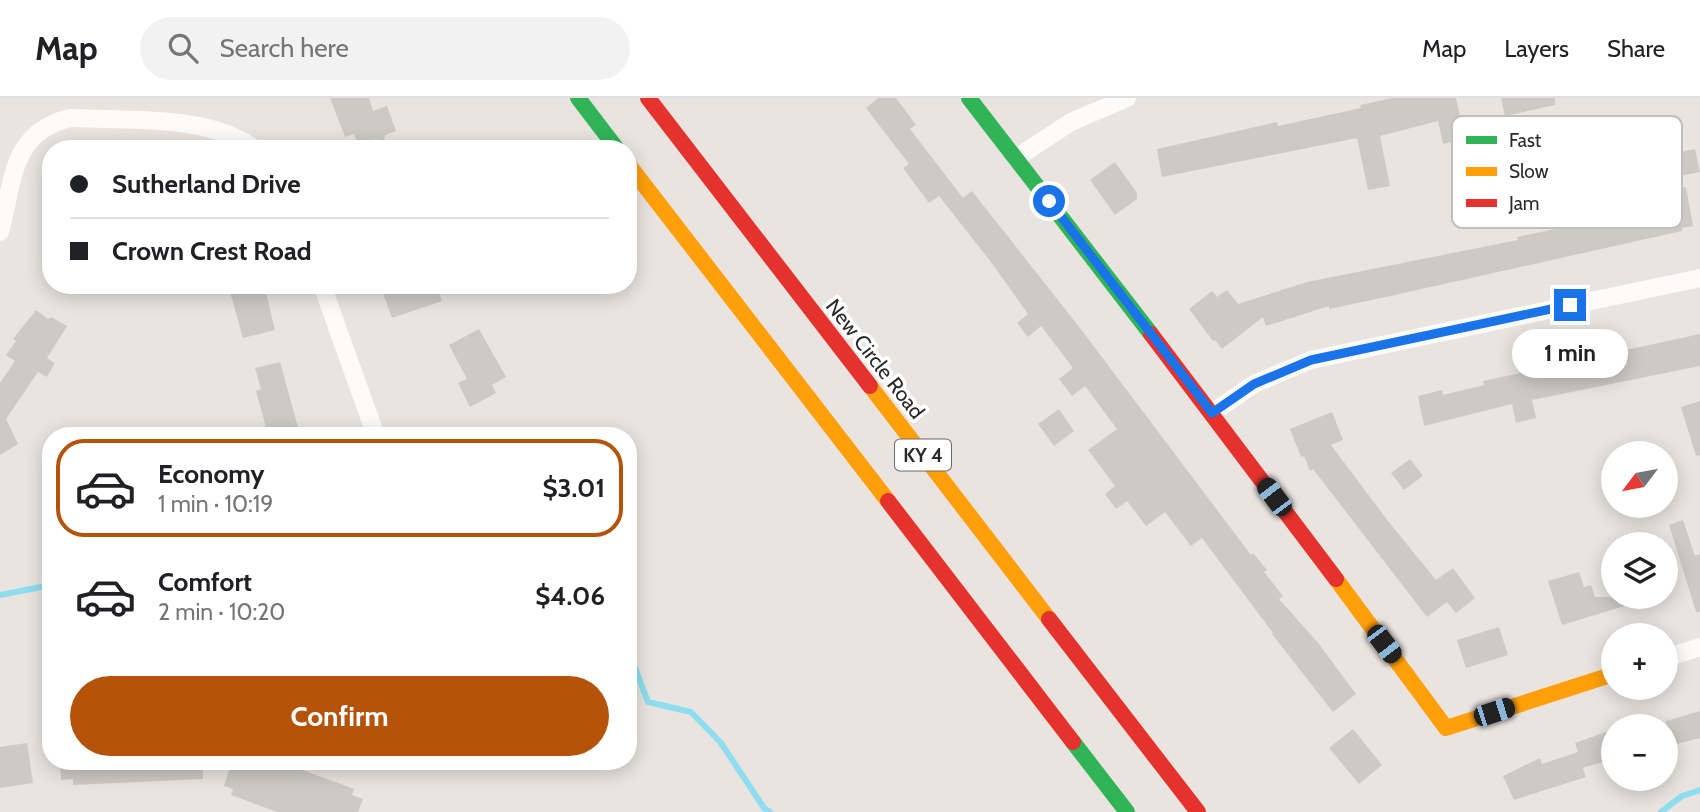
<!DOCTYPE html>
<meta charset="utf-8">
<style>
body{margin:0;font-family:Cabin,sans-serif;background:#f2f2f2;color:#202124;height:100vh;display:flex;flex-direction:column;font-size:26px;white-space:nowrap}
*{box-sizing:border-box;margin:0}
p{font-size:23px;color:#757577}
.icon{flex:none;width:38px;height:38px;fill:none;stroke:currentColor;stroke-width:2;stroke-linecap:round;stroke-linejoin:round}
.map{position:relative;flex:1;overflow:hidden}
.drawer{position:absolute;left:42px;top:329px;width:595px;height:343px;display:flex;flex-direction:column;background:#fff;border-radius:28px;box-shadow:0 4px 18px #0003}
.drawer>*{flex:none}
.top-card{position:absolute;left:42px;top:42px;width:595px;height:154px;border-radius:28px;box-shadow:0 4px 18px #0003;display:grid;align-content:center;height:154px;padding:0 28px;background:#fff}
.needle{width:46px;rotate:238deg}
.fabs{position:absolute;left:1601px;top:343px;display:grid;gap:14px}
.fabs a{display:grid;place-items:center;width:77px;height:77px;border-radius:50%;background:#fff;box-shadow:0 4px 18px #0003;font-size:35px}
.end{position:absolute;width:32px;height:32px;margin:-16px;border:9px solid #1a73e8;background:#fff;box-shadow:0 0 0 4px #fff}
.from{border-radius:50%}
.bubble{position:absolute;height:49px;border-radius:24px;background:#fff;box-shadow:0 4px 18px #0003;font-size:23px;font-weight:700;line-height:49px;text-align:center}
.car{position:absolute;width:21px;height:42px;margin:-21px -10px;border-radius:9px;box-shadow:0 0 5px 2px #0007;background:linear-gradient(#222 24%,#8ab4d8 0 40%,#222 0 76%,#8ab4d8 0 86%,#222 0)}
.top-card b{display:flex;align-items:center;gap:24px;height:66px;font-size:26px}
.top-card b+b{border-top:2px solid #e0e0e0}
.top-card i{width:18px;height:18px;background:#202124}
ul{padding:12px 0 0;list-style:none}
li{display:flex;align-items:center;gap:21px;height:98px;margin:0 14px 10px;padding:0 14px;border:4px solid transparent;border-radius:28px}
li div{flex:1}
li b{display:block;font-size:26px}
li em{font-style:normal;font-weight:700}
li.selected{border-color:#b45309}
li>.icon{width:63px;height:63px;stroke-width:1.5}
.primary-button{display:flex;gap:14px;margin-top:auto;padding:14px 28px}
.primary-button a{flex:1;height:80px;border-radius:42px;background:#b45309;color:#fff;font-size:28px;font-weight:700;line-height:80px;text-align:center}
header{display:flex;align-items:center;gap:42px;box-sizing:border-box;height:98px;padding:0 35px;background:#fff;border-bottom:2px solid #e0e0e0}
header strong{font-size:33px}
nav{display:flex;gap:38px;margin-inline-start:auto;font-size:24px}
.search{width:490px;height:63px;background:#f2f2f2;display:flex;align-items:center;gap:18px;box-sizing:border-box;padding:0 24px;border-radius:38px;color:#757577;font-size:26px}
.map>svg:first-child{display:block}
</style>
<header>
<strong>Map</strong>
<div class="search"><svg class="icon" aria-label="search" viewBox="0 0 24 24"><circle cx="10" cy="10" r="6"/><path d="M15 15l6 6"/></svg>Search here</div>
<nav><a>Map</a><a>Layers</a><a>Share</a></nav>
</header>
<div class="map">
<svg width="1700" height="714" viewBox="0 0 1700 714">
<rect width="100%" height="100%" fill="#e9e4df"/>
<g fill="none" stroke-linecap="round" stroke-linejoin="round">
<!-- stream -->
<path stroke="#8edef0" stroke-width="6" d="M0,497L51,487
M628,551L648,604L691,614L721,645L764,710L770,714
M1661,714L1682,698L1700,692"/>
</g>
<!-- building -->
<path fill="#cdcac6" d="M330,0H369L373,13L387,8L396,33L385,37L384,45L376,41L358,47L354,36L345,39Z
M878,0H896L916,27L910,31L963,100L972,93L1080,230L1251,457L1253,455L1267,472L1264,474L1283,498L1279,501L1319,546L1356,596L1333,614L1272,536L1273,535L1202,440L1191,448L1165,414L1146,428L1127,403L1116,411L1105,396L1115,388L1088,352L1117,331L1085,288L1072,298L1059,281L1073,270L1041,228L1028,239L1017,225L1028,216L991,164L939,98L929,105L903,70L909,66L866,10Z
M1393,0H1456L1465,41L1443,46L1438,23L1380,38L1390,88L1368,92L1357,40L1162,79L1157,51L1277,24L1278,28L1361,10L1360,7Z
M1501,0H1555V7L1505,18Z
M1695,51L1700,74L1680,78L1675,55Z
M1115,64L1137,95V101L1115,117L1090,82Z
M1686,89L1693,128L1682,130V133L1381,200L1329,211V208L1266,228L1263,219L1222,251L1215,242L1213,243L1189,211L1212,193L1217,199L1227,192L1238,206L1307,184L1518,142L1517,139L1584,125L1583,121L1652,107L1650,95Z
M228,187H264L275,232L243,240Z
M386,187H436L442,203L392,220L383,195L388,193Z
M36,212L48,221L51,219L67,228L47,260L55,265L47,279L38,274L6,321L18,346L0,357V285L15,263L6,257L16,243L13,241Z
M479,231L506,279L492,287L496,295L470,309L458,285L467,281L449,247Z
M1700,236V268L1532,302L1536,320L1516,325L1512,306L1424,328L1418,298L1442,292L1443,297L1484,287L1483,283Z
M280,264L298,329L268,337L256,293L261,291L255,270Z
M1700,303V357L1696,358L1681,309Z
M1059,311L1074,333L1054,348L1038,326Z
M1332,314L1343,342L1331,347L1388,423L1436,482L1453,470L1475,500L1456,515L1447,504L1427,519L1313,371L1310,373L1304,358L1301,359L1290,331Z
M1410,361L1423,378L1404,392L1391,375Z
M1683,422L1695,458L1700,456V514H1696L1669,427Z
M1579,474L1584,489L1591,487L1595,499H1640L1641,503L1562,527L1548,483Z
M1499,529L1508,557L1466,570L1457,542Z
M1700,613V640L1666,649V623Z
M1353,631L1382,667L1359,686L1329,650Z
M1609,633L1614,648V660L1583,670L1586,679L1514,702L1503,678L1540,660L1542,666L1578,654L1575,645Z
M27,645L33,685L0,690V649Z
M60,663H203V681L73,687V681L61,682Z
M232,663H278L354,691L352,697L363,701L358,714H277L231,697L233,691L224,688Z"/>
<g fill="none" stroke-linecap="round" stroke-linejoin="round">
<!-- street -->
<path stroke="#fcfbfa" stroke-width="18" d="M1016,60L1071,24L1127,0
M0,134C14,85 9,35 70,20C128,23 207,16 255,51
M322,187L376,338
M1212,315L1254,286L1311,262L1700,180
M1666,560L1700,549"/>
<!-- fast -->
<path stroke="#30b455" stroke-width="16" d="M578,0L617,51
M969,0L1151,236
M1073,644L1127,714"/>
<!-- slow -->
<path stroke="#ff9f0a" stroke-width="16" d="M628,66L888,403
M870,288L1049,521
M1336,481L1446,630L1614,576"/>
<!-- jam -->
<path stroke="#e5322d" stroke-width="16" d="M648,0L870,288
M1151,236L1336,481
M888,403L1073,644
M1049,521L1198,714"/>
</g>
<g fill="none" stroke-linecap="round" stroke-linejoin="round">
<!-- route -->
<path stroke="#1a73e8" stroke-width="9" d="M1049,103L1212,315L1254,286L1311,262L1570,207"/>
</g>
<g text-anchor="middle" stroke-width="7" stroke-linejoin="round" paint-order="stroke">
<!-- shield labels -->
<rect fill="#fff" stroke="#6a6a6a" stroke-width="2" x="895" y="341.5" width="56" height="31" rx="5"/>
<g font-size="19" font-weight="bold" fill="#2a2a2a">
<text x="923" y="364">KY 4</text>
</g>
<!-- street labels -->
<g font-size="21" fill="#2a2a2a" stroke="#fff">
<text transform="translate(875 261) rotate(52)" y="7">New Circle Road</text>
</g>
</g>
<!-- legend -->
<rect x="1452" y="18" width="230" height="112" rx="10" fill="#fff" stroke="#bfbfbf" stroke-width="2"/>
<rect x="1466" y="38" width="31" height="8" fill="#30b455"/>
<rect x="1466" y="69" width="31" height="9" fill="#ff9f0a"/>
<rect x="1466" y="101" width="31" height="8" fill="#e5322d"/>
<g font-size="19" fill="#2a2a2a">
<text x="1509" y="49">Fast</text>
<text x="1509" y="80">Slow</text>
<text x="1509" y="112">Jam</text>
</g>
</svg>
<div class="fabs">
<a><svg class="needle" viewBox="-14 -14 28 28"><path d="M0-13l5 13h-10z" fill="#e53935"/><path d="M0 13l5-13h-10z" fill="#757577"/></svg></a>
<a><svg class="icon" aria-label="layers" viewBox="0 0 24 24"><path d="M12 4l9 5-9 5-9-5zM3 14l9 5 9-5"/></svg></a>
<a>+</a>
<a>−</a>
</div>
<i class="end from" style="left:1049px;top:103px"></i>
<i class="end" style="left:1570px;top:207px"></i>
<div class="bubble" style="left:1512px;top:231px;width:116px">1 min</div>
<i class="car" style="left:1274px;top:399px;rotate:323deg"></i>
<i class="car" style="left:1384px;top:546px;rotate:143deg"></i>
<i class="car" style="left:1494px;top:614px;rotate:72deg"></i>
<div class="top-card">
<b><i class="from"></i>Sutherland Drive</b>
<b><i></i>Crown Crest Road</b>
</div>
<section class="drawer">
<ul>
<li class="selected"><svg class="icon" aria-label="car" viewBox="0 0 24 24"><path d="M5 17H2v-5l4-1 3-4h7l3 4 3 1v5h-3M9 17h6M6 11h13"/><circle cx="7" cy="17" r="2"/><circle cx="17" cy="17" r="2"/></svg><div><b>Economy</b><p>1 min · 10:19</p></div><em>$3.01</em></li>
<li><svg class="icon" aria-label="car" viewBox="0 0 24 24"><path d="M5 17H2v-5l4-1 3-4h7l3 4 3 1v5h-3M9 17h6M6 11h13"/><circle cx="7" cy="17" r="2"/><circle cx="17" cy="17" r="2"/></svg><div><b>Comfort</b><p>2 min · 10:20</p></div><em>$4.06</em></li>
</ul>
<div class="primary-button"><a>Confirm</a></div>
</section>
</div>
